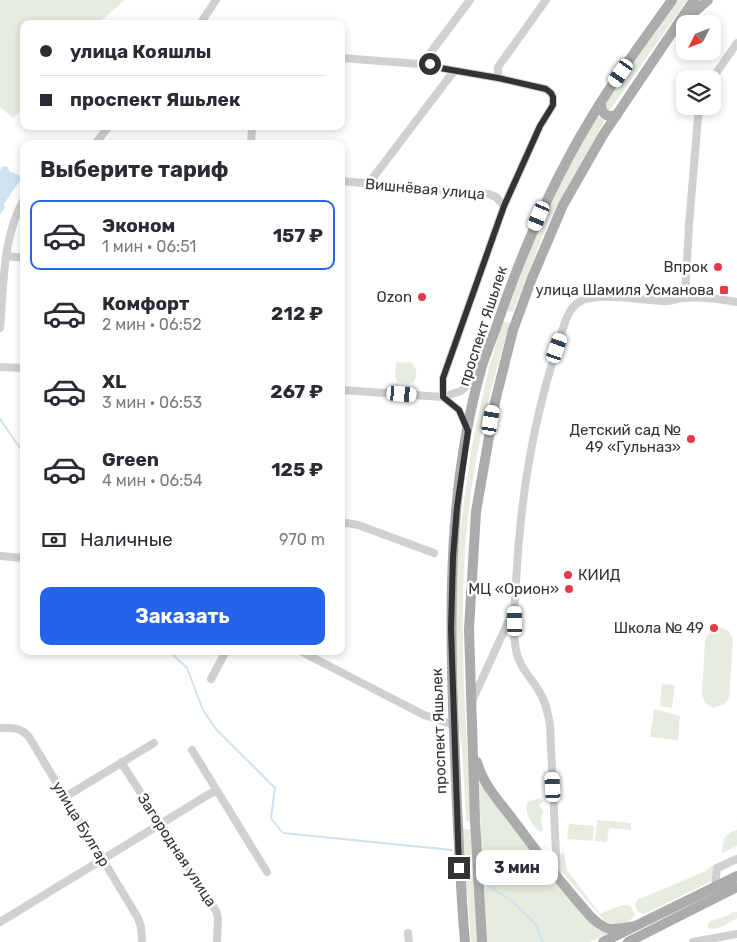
<!DOCTYPE html>
<html lang="ru">
<meta charset="utf-8">
<style>
body{margin:0;font-family:Rubik,sans-serif;background:#f2f2f3;color:#2b2b33;height:100vh;display:flex;flex-direction:column;font-size:19px;white-space:nowrap}
*{box-sizing:border-box;margin:0}
p{font-size:16px;color:#7c7c81}
.icon{flex:none;width:28px;height:28px;fill:none;stroke:currentColor;stroke-width:2;stroke-linecap:round;stroke-linejoin:round}
.map{position:relative;flex:1;overflow:hidden}
.side{position:absolute;left:20px;top:140px;width:325px;height:515px;display:flex;flex-direction:column;background:#fff;border-radius:10px;box-shadow:0 2px 8px #0003}
.side>*{flex:none}
.hud{position:absolute;left:20px;top:20px;width:325px;height:110px;border-radius:10px;box-shadow:0 2px 8px #0003;display:grid;align-content:center;height:110px;padding:0 20px;background:#fff}
.needle{width:32px;rotate:228deg}
.controls{position:absolute;left:676px;top:15px;display:grid;gap:10px}
.controls a{display:grid;place-items:center;width:45px;height:45px;border-radius:10px;background:#fff;box-shadow:0 2px 8px #0003;font-size:25px}
.end{position:absolute;width:22px;height:22px;margin:-11px;border:6px solid #333;background:#fff;box-shadow:0 0 0 2px #fff}
.from{border-radius:50%}
.bubble{position:absolute;height:35px;border-radius:10px;background:#fff;box-shadow:0 2px 8px #0003;font-size:16px;font-weight:700;line-height:35px;text-align:center}
.car{position:absolute;width:15px;height:30px;margin:-15px -8px;border-radius:6px;box-shadow:0 0 4px 1px #0007;background:linear-gradient(#fff 24%,#345 0 40%,#fff 0 76%,#345 0 86%,#fff 0)}
.hud b{display:flex;align-items:center;gap:18px;height:48px;font-size:19px}
.hud b+b{border-top:1px solid #e1e1e2}
.hud i{width:12px;height:12px;background:#2b2b33}
ul{padding:0;list-style:none}
li{display:flex;align-items:center;gap:15px;height:70px;margin:0 10px 8px;padding:0 10px;border:2px solid transparent;border-radius:10px}
li div{flex:1}
li b{display:block;font-size:19px}
li em{font-style:normal;font-weight:700}
li.current{border-color:#2563eb}
li>.icon{width:45px;height:45px;stroke-width:1.5}
h2{padding:0 20px;font-size:22px;line-height:60px}
.pay{display:flex;align-items:center;gap:12px;height:55px;padding:0 20px;font-size:19px}
.pay p{margin-inline-start:auto}
.action{display:flex;gap:10px;margin-top:auto;padding:10px 20px}
.action a{flex:1;height:58px;border-radius:10px;background:#2563eb;color:#fff;font-size:20px;font-weight:700;line-height:58px;text-align:center}
.map>svg:first-child{display:block}
</style>
<div class="map">
<svg width="737" height="942" viewBox="0 0 737 942">
<rect width="100%" height="100%" fill="#fff"/>
<!-- green -->
<path fill="#e6ecdf" d="M0,0H125L97,24H24V108L13,118L0,107Z
M677,0H687L610,110L608,111L605,106L606,103Z
M598,116L605,120L557,205L543,235L513,312L507,311L537,233L568,169Z
M505,322H508L510,324C490,387 475,451 468,517C457,617 466,719 471,820L468,822L466,819L462,749L459,729L456,628V567L462,515L472,446L489,367L503,323Z
M398,362L412,363C417,368 418,377 413,383C394,384 394,382 396,364Z
M720,627L729,631L733,639L729,698L724,704L713,708L706,704L702,696L705,639L710,632Z
M662,684L675,685L672,708L660,706Z
M654,709L680,716L678,740L650,737Z
M479,782L546,870L597,929L602,932L610,933L590,942H485Z
M539,798L544,801L539,805L543,812L541,818L543,830L541,832C532,827 523,812 528,802Z
M597,820L631,823V830L609,828L607,842L595,841Z
M569,824L594,826L593,841L567,839Z
M462,828L469,830L472,828L477,942H471L468,901L464,878Z
M737,830V846L722,853C723,840 724,833 737,830Z
M564,852L567,870L600,914C607,912 623,902 630,906C632,908 634,912 635,914C629,926 612,928 603,919L562,872L559,855Z
M714,864L712,881L644,914L638,912L635,905L637,900L706,871Z
M733,912H737V918C729,923 717,931 708,928V923C716,917 725,919 733,912Z"/>
<!-- water -->
<path fill="#cfe2ee" d="M5,166L8,167L9,171L21,176V179L4,204L5,208L0,214V170L2,167Z"/>
<g fill="none" stroke-linecap="round" stroke-linejoin="round">
<!-- stream -->
<path stroke="#cfe2ee" stroke-width="2" d="M0,419L24,454
M169,651L187,668L203,710L216,729L275,788L271,818L283,833L452,850
M490,887L511,900L535,923L543,942"/>
<!-- minor -->
<path stroke="#d0d0d0" stroke-width="8" d="M200,24L216,0
M341,58L420,64
M498,78V67L546,0
M712,79L737,43
M95,144L109,126
M251,144L252,126
M341,181L489,194L496,197L504,206
M369,183L454,71
M6,256L24,258
M685,297L689,225L699,106
M0,328C4,285 2,238 24,199
M0,367L24,368
M341,390L443,397L461,391L472,382L479,372
M443,397V378L504,206L540,126L553,105V97L551,93L546,89L498,78L435,67L430,64L428,56L470,0
M443,397L459,410L467,428
M341,522L358,525L434,553
M0,556L24,558
M300,651L424,715L454,725
M211,679L226,651
M473,699L514,609
M0,728C12,728 21,727 29,737L138,918L141,927L142,942
M192,750L267,872
M121,762L216,911L218,918L217,942
M65,797L154,743
M557,876L550,725C548,714 546,702 540,693C532,678 519,668 516,650C512,629 515,604 516,582C520,503 533,420 558,345C563,330 566,310 579,302C597,291 644,301 666,301C672,301 678,298 684,298C701,296 720,299 737,302
M715,887L717,868L737,859
M0,922L216,790
M408,933L409,942
M693,942L737,934"/>
<!-- major -->
<path stroke="#ababab" stroke-width="10" d="M683,22L708,0
M601,102C601,113 605,118 617,115
M477,762C483,784 498,800 511,817C536,851 562,884 590,916C607,933 613,930 635,926
M465,942C459,872 457,803 454,733C449,612 448,483 482,366C487,350 494,335 499,319C525,243 558,170 601,102C623,67 648,34 672,0
M482,942L475,820L469,629L476,512L495,402L513,330L532,278L563,205L603,135L694,0
M603,942L737,876
M628,942L737,887"/>
</g>
<g fill="none" stroke-linecap="round" stroke-linejoin="round">
<!-- route -->
<path stroke="#333" stroke-width="6" d="M430,64L434,67L498,78L546,89L551,93L553,97V105L540,126L504,206L443,378V397L459,410L468,431L457,507L453,557L451,628L459,868"/>
</g>
<!-- markers -->
<g fill="#e63946" stroke="#fff" stroke-width="2">
<circle cx="718" cy="267" r="5"/>
<rect x="719" y="285" width="10" height="10" rx="2.5"/>
<circle cx="422" cy="297" r="5"/>
<circle cx="691" cy="439" r="5"/>
<circle cx="568" cy="575" r="5"/>
<circle cx="569" cy="589" r="5"/>
<circle cx="714" cy="628" r="5"/>
</g>
<g text-anchor="middle" stroke-width="5" stroke-linejoin="round" paint-order="stroke">
<!-- street labels -->
<g font-size="15" fill="#333" stroke="#fff">
<text transform="translate(425 189) rotate(5)" y="5">Вишнёвая улица</text>
<text transform="translate(483 326) rotate(-72)" y="5">проспект Яшьлек</text>
<text transform="translate(439 731) rotate(-92)" y="5">проспект Яшьлек</text>
<text transform="translate(81 824) rotate(59)" y="5">улица Булгар</text>
<text transform="translate(177 850) rotate(57)" y="5">Загородная улица</text>
</g>
<!-- poi labels -->
<g font-size="15" fill="#333" stroke="#fff" text-anchor="end">
<text x="708" y="272">Впрок</text>
<text x="714" y="295">улица Шамиля Усманова</text>
<text x="412" y="302">Ozon</text>
<text x="681" y="435">Детский сад №<tspan x="681" dy="17">49 «Гульназ»</tspan></text>
<text x="578" y="580" text-anchor="start">КИИД</text>
<text x="559" y="594">МЦ «Орион»</text>
<text x="704" y="633">Школа № 49</text>
</g>
</g>
</svg>
<div class="controls">
<a><svg class="needle" viewBox="-14 -14 28 28"><path d="M0-13l5 13h-10z" fill="#e53935"/><path d="M0 13l5-13h-10z" fill="#7c7c81"/></svg></a>
<a><svg class="icon" aria-label="layers" viewBox="0 0 24 24"><path d="M12 4l9 5-9 5-9-5zM3 14l9 5 9-5"/></svg></a>
</div>
<i class="end from" style="left:430px;top:64px"></i>
<i class="end" style="left:459px;top:868px"></i>
<div class="bubble" style="left:476px;top:850px;width:82px">3 мин</div>
<i class="car" style="left:621px;top:73px;rotate:215deg"></i>
<i class="car" style="left:539px;top:216px;rotate:203deg"></i>
<i class="car" style="left:557px;top:348px;rotate:19deg"></i>
<i class="car" style="left:402px;top:394px;rotate:95deg"></i>
<i class="car" style="left:491px;top:420px;rotate:10deg"></i>
<i class="car" style="left:515px;top:621px;rotate:359deg"></i>
<i class="car" style="left:553px;top:787px;rotate:357deg"></i>
<div class="hud">
<b><i class="from"></i>улица Кояшлы</b>
<b><i></i>проспект Яшьлек</b>
</div>
<section class="side">
<h2>Выберите тариф</h2>
<ul>
<li class="current"><svg class="icon" aria-label="car" viewBox="0 0 24 24"><path d="M5 17H2v-5l4-1 3-4h7l3 4 3 1v5h-3M9 17h6M6 11h13"/><circle cx="7" cy="17" r="2"/><circle cx="17" cy="17" r="2"/></svg><div><b>Эконом</b><p>1 мин · 06:51</p></div><em>157 ₽</em></li>
<li><svg class="icon" aria-label="car" viewBox="0 0 24 24"><path d="M5 17H2v-5l4-1 3-4h7l3 4 3 1v5h-3M9 17h6M6 11h13"/><circle cx="7" cy="17" r="2"/><circle cx="17" cy="17" r="2"/></svg><div><b>Комфорт</b><p>2 мин · 06:52</p></div><em>212 ₽</em></li>
<li><svg class="icon" aria-label="car" viewBox="0 0 24 24"><path d="M5 17H2v-5l4-1 3-4h7l3 4 3 1v5h-3M9 17h6M6 11h13"/><circle cx="7" cy="17" r="2"/><circle cx="17" cy="17" r="2"/></svg><div><b>XL</b><p>3 мин · 06:53</p></div><em>267 ₽</em></li>
<li><svg class="icon" aria-label="car" viewBox="0 0 24 24"><path d="M5 17H2v-5l4-1 3-4h7l3 4 3 1v5h-3M9 17h6M6 11h13"/><circle cx="7" cy="17" r="2"/><circle cx="17" cy="17" r="2"/></svg><div><b>Green</b><p>4 мин · 06:54</p></div><em>125 ₽</em></li>
</ul>
<div class="pay"><svg class="icon" aria-label="cash" viewBox="0 0 24 24"><path d="M3 7h18v10H3z"/><circle cx="12" cy="12" r="2"/></svg>Наличные<p>970 m</p></div>
<div class="action"><a>Заказать</a></div>
</section>
</div>
